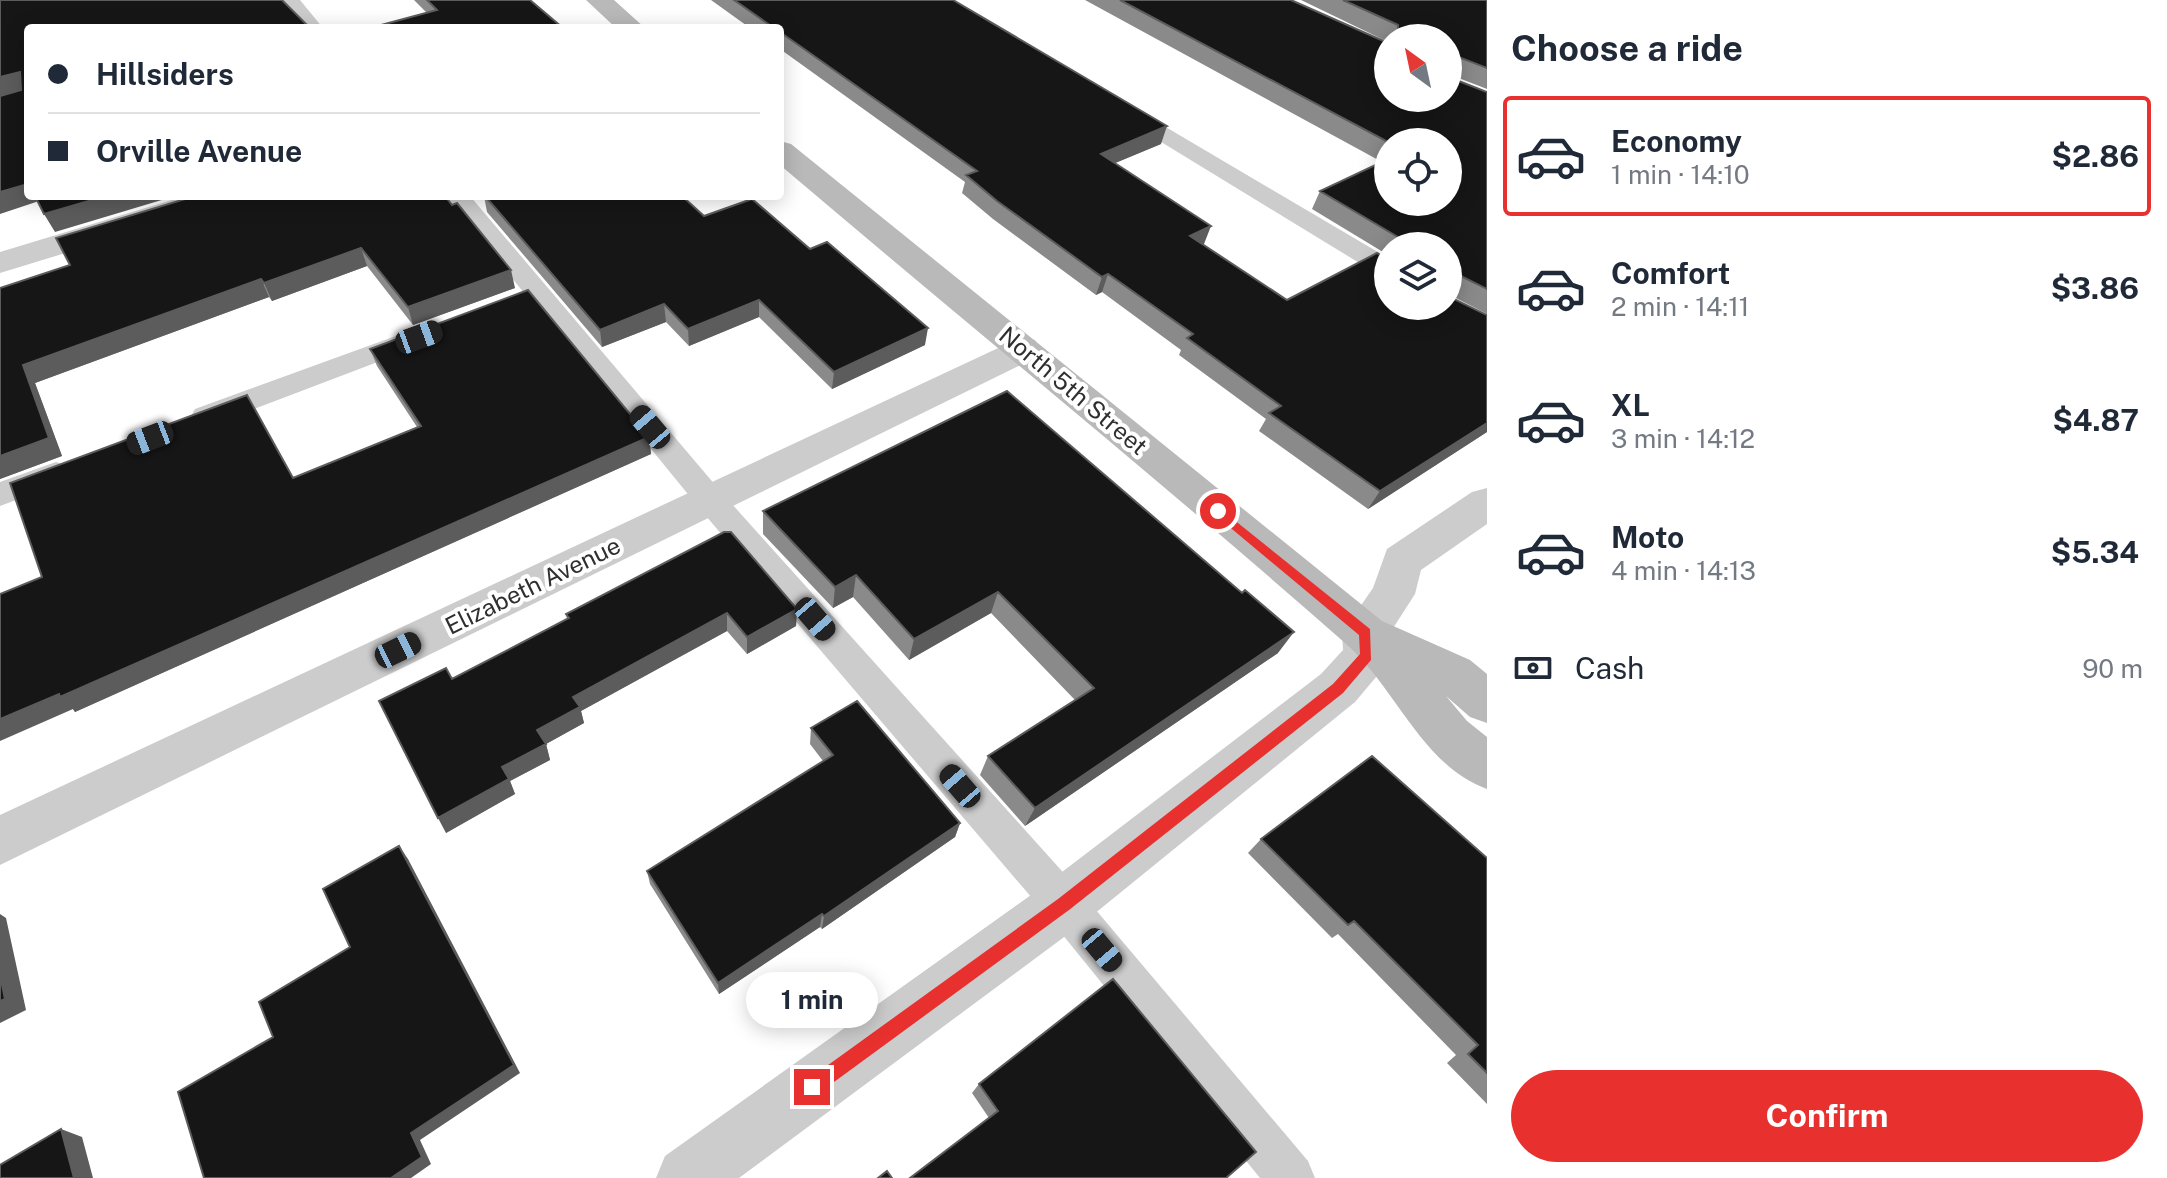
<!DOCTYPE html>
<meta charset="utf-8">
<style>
body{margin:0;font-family:"Public Sans",sans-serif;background:#f2f2f3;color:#1f2937;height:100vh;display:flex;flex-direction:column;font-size:30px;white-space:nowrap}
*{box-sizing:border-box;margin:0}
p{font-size:26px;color:#747a83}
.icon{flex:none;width:44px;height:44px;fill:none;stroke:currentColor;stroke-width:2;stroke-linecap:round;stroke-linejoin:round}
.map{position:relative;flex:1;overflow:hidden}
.side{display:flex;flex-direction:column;background:#fff;width:680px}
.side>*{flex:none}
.hud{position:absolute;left:24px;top:24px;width:760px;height:176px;border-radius:8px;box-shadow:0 4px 20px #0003;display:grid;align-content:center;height:176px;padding:0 24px;background:#fff}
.needle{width:52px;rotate:327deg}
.controls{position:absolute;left:1374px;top:24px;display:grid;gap:16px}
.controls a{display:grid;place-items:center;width:88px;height:88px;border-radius:50%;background:#fff;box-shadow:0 4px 20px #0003;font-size:40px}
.end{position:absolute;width:36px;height:36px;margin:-18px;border:10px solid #e8312f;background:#fff;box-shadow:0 0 0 4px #fff}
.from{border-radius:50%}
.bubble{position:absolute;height:56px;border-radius:28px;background:#fff;box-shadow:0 4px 20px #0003;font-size:26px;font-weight:700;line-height:56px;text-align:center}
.car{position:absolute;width:24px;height:48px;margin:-24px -12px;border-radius:10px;box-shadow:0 0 6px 2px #0007;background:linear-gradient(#222 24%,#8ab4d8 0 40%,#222 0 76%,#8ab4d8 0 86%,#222 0)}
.hud b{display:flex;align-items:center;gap:28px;height:76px;font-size:30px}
.hud b+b{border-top:2px solid #e0e1e3}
.hud i{width:20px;height:20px;background:#1f2937}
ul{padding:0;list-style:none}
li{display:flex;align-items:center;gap:24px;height:120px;margin:0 16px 12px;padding:0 8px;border:4px solid transparent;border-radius:8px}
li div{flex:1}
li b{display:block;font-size:30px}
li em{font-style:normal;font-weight:700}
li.on{border-color:#e8312f}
li>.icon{width:72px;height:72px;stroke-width:1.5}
h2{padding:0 24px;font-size:36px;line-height:96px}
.pay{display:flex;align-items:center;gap:20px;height:88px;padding:0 24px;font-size:30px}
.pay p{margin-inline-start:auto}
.action{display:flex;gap:16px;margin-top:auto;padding:16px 24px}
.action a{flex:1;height:92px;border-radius:48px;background:#e8312f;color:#fff;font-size:32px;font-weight:700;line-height:92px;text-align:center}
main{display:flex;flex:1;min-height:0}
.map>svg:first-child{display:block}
</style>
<main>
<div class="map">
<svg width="1487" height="1178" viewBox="0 0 1487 1178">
<rect width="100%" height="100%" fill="#fff"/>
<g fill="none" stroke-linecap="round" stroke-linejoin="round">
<!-- lane -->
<path fill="#ccc" fill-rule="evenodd" d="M280,0H300L323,28H302Z
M1125,103L1388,258V277L1379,275L1117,115L1114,110Z
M445,196H470L722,493L1079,890L1308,1161L1315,1178H1260L1049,918L700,509Z
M415,329L425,332L429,338L425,344L217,423L206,426L195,423L191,416L195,409Z
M56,462L67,465L72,473L67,481L0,506V482Z"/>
<!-- street -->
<path fill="#ccc" fill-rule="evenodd" d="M185,196H234L229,203L0,273V252Z
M1022,337L1035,340L1040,349L1035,358L0,865V815Z
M1487,488V524L1421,570L1415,594L1388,636L1389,656L1382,670L1355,702L1083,923L739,1178H656L665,1156L1045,885L1321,674L1343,650L1342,633L1373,588L1387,549L1472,492Z"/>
<!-- secondary -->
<path fill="#b9b9b9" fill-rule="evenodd" d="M586,0H614L645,28H616Z
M780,141L791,144L1382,621L1470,660L1487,674V723L1470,717L1446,696L1467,721L1487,737V789C1421,765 1396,687 1345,643C1160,480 968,325 780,165Z"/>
</g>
<!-- wall -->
<path fill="#8a8a8a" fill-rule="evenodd" d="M414,0H530L427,13Z
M711,0H953L1161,144L1115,163L1203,244L1287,300L1448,306V246H1388V255L1312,209L1320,191L1382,162L1085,0H1291L1388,98L1448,38H1388V42L1301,0H1487V89L1456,77V80L1487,92V314L1450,295L1449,297L1487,315V432L1368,509L1259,431L1266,419L1179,355L1181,350L1102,292L1096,295L993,219L962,193L965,182L780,49V28H750ZM1388,142H1448L1388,202Z
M195,196L515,288L413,325L367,266L272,301L269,297L35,383L62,456L0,479L70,265Z
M484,196H682L704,216L810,249L925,345L832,389L759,317L689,346L666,322L602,347L487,212Z
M370,349L649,437L651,454L75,712L73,709L293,478L417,427L377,366Z
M763,511L1278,653L1025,826L980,775L988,756L1075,700L991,613L909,660L853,597L833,608L763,534Z
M797,609L796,626L747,654L727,631L581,711L584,723L546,744L550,760L510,781L515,794L446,833L452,679L567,619L566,614Z
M811,728L960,823L955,837L822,929L820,927L719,994L650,884L647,871L823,761L810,744Z
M1261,839L1487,858V1104L1447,1063L1456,1055L1338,934L1332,938L1248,853Z
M979,1084L1226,1178L989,1118L972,1093Z"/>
<!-- shaded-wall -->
<path fill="#5c5c5c" d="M20,72L28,90L0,98V77Z
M1167,126L1161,144L1096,171L1101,154Z
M28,184V196H36L39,201L0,214V192Z
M106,196H175L55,232L44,214Z
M1211,226L1204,244L1183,254L1190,236Z
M361,248L367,266L272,301L264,283Z
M511,270L515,288L413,325L408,307Z
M1108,274L1102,292L1096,295L1102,277Z
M261,279L269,297L35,383L62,456L0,479V456L23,365Z
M759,300V317L689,346L688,329Z
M664,304L666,322L602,347L600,330Z
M928,328L925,345L832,389L834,372Z
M1487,423V432L1368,509L1380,491Z
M649,437L651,454L75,712L73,709L0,741V719Z
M856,575L853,597L833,608L835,587Z
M998,592L991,613L909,660L914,639Z
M797,609L796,626L747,654V637Z
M727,613V631L581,711L584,723L546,744L550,760L510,781L515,794L446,833L438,818L502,767L537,730L573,697Z
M1294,632L1278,653L1025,826L1035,808Z
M960,823L955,837L822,929L824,916Z
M399,846L408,859L520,1073L420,1140L431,1164L411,1178H391L411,1133Z
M0,914L6,918L26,1010L0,1023Z
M822,914L820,927L719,994L718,983Z
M61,1129L82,1137L93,1178H74Z"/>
<!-- building -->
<path fill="#161616" stroke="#5c5c5c" stroke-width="2" d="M0,0H282L310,28H28V184L0,192V96L21,90L20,72L0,77Z
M427,0H530L563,28H370L437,10Z
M734,0H953L1167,126L1101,154L1211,226L1190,236L1287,300L1377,253L1388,260V306H1448V296L1487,315V423L1380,491L1269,413L1281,406L1187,338L1193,334L1108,274L1102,277L997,201L966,175L977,171L780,32V28H774Z
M1120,0H1291L1388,43V98H1448V38H1398V25L1343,0H1487V68L1456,56V80L1487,92V289L1461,276L1457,279V285H1448V246H1402L1403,240L1320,191L1388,159V202H1448V142H1388Z
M35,196H106L44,214Z
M195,196H445L452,205L457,203L511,270L408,307L361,248L264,283L261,279L23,365L49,438L0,456V288L70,265L56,238Z
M485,196H682L704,216L752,199L810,249L827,242L928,328L834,372L759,300L688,329L664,304L600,330Z
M528,290L649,437L60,697L59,694L0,719V594L42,577L10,483L247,395L293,478L421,426L370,349Z
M1007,391L1242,593L1245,590L1294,632L1035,808L988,756L1094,688L998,592L914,639L856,575L835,587L763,511Z
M724,532H731L797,609L747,637L727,613L573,697L580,707L537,730L546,744L502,767L509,779L438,818L379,701L446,668L452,679L569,618L566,614Z
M857,701L960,823L824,916L822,914L718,983L647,871L833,755L811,728Z
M1372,756L1487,858V1073L1468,1054L1478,1045L1354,921L1348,925L1261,839Z
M399,846L514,1065L411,1133L422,1157L391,1178H204L178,1092L273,1037L259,1002L350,947L323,889Z
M0,975L5,999L0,1001Z
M1113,979L1256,1152L1226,1178H910L998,1111L979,1084Z
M61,1129L74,1178H0V1165Z
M887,1171L892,1178H878Z"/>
<!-- route -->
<path fill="#e8312f" d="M1218,507L1370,629L1371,660L1343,693L1069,910L819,1093L812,1096L806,1093L804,1087L806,1081L1058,899L1333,684L1360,654L1359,635L1214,514V508Z"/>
<g text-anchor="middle" stroke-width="8" stroke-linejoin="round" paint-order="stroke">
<!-- street labels -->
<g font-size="24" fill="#2f2f2f" stroke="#fff">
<text transform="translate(1073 391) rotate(40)" y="8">North 5th Street</text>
<text transform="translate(533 586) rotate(-26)" y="8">Elizabeth Avenue</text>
</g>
</g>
</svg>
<div class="controls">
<a><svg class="needle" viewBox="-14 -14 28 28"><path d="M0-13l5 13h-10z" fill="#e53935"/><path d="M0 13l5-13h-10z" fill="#747a83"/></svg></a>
<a><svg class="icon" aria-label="locate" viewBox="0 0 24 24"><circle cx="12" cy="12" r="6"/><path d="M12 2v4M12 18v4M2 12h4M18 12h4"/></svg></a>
<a><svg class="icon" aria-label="layers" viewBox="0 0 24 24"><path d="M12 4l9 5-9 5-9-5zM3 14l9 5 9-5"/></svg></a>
</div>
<i class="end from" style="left:1218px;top:511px"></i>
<i class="end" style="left:812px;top:1087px"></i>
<div class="bubble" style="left:746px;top:972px;width:132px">1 min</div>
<i class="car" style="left:419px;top:337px;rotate:70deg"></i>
<i class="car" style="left:650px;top:427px;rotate:320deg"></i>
<i class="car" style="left:150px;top:438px;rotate:249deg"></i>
<i class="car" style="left:815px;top:619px;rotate:139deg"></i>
<i class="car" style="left:398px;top:650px;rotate:64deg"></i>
<i class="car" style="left:960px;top:786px;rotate:319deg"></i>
<i class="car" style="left:1102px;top:950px;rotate:140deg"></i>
<div class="hud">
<b><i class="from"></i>Hillsiders</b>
<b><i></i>Orville Avenue</b>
</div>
</div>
<section class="side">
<h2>Choose a ride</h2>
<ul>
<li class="on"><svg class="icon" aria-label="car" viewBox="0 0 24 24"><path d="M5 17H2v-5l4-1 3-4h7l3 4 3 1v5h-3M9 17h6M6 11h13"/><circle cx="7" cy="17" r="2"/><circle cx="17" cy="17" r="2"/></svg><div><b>Economy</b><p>1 min · 14:10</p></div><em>$2.86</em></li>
<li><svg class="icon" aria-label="car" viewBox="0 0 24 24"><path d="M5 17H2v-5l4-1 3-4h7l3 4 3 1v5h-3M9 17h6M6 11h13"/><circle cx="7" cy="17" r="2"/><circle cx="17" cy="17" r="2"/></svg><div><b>Comfort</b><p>2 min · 14:11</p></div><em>$3.86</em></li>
<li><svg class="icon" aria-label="car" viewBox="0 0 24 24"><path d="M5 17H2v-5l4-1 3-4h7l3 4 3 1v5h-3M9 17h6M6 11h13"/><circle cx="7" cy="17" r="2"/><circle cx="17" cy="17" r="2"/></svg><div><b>XL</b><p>3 min · 14:12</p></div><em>$4.87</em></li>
<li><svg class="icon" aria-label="car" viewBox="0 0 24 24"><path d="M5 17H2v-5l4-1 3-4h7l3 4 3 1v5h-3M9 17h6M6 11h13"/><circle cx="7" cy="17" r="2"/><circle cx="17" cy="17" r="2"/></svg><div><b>Moto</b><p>4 min · 14:13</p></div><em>$5.34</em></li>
</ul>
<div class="pay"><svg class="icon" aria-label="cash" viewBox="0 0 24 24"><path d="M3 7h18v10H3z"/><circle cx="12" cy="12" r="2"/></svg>Cash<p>90 m</p></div>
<div class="action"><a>Confirm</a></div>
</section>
</main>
